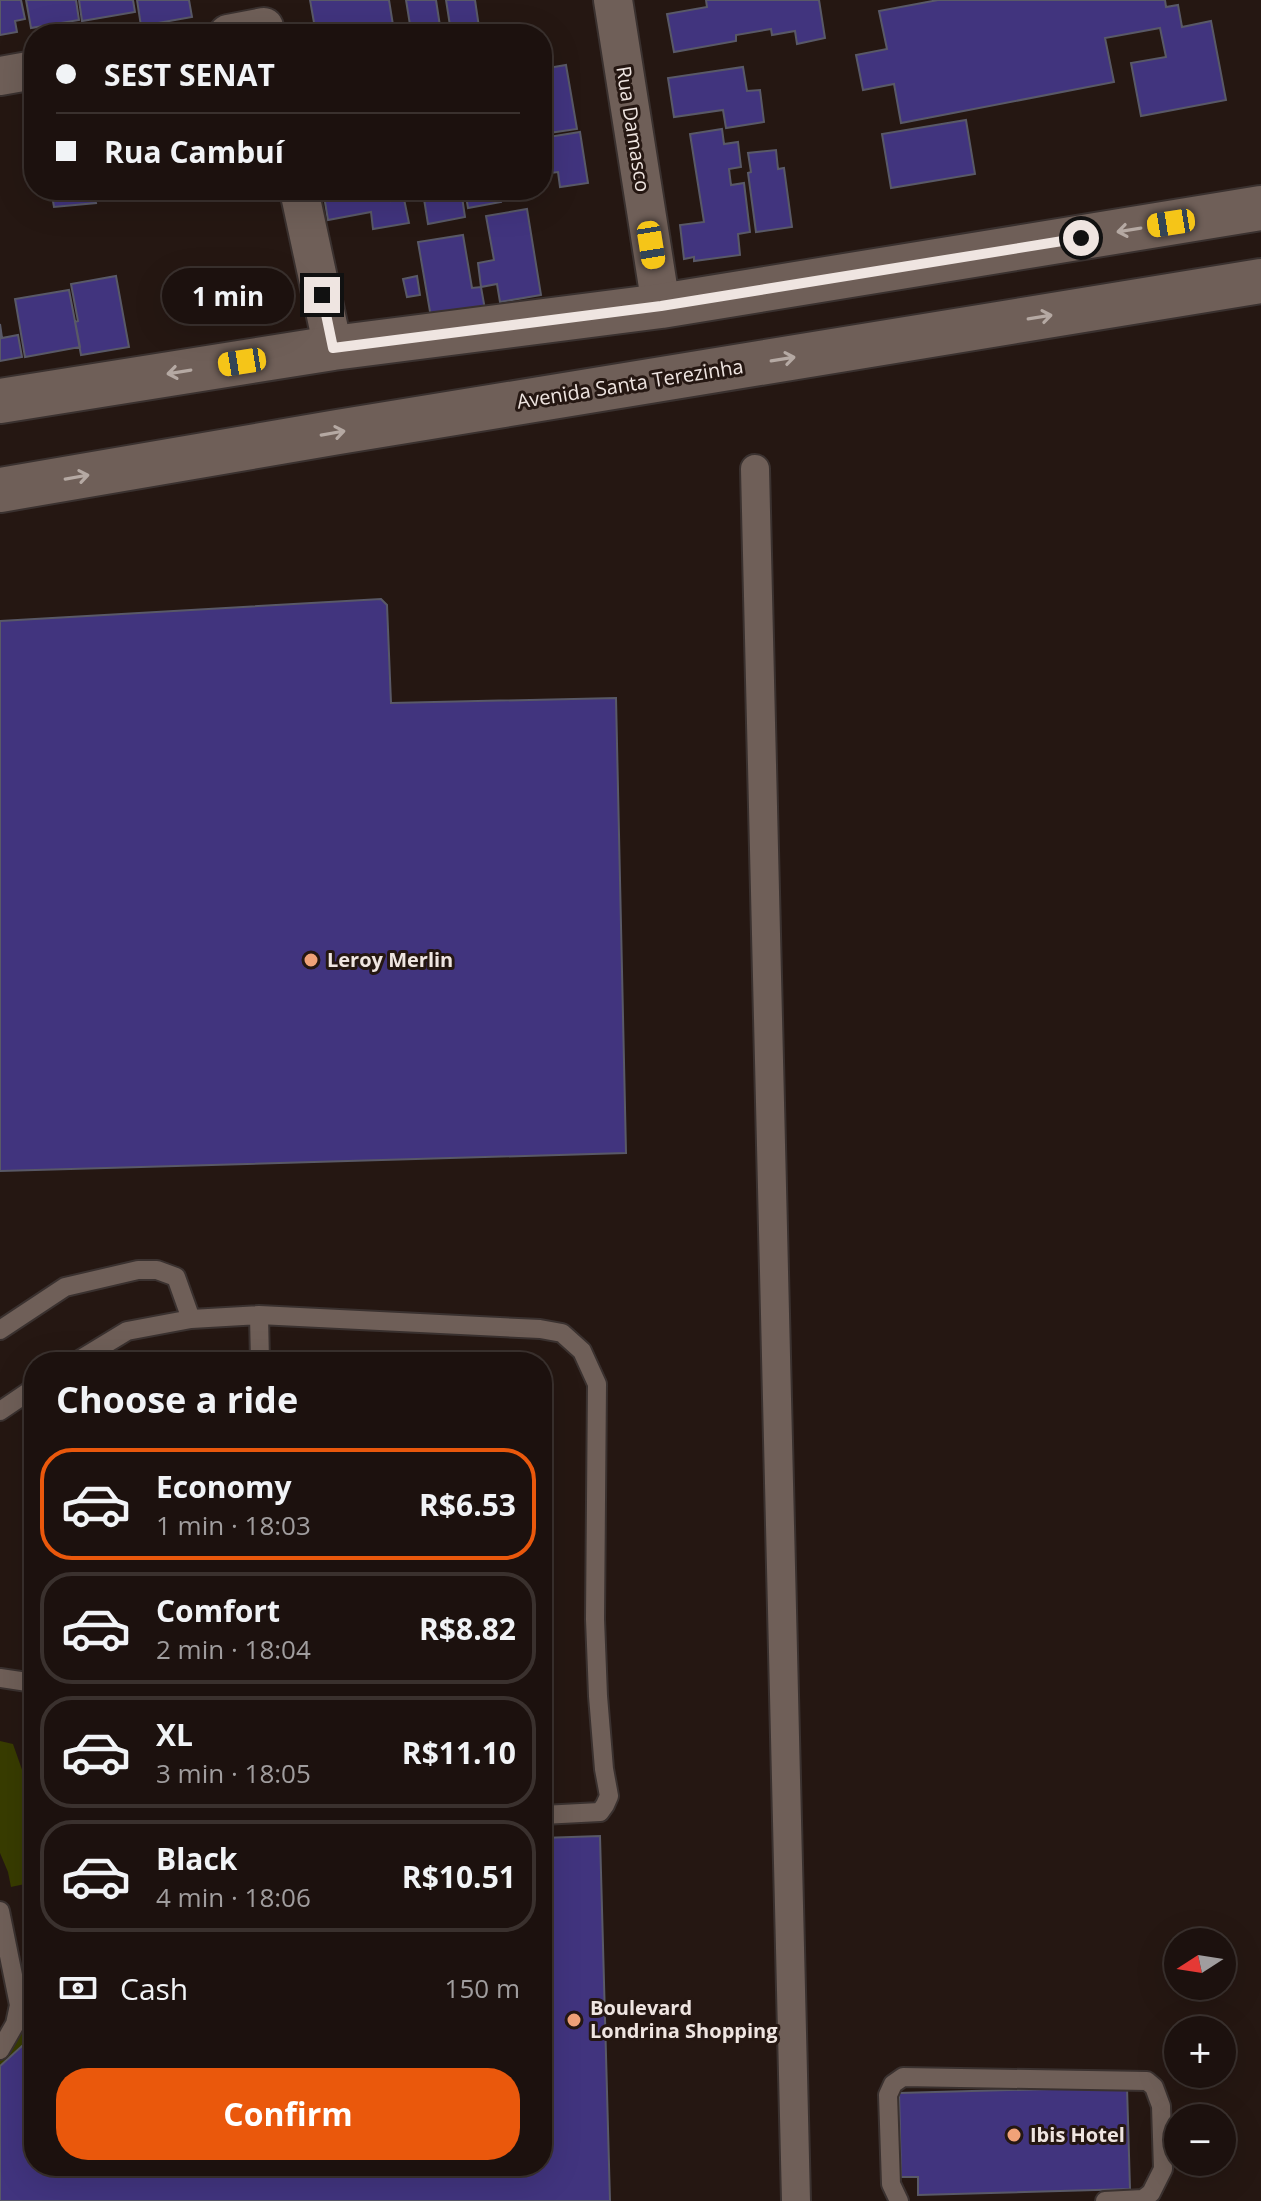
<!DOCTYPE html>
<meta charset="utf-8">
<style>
body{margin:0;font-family:"Open Sans",sans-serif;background:#291f1c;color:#f1f3f6;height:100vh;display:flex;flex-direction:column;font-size:30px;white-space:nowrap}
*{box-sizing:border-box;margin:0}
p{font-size:26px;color:#a09d9e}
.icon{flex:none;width:44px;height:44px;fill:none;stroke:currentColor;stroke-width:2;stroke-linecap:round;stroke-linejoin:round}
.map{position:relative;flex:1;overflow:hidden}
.sheet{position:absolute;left:24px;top:1352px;width:528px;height:824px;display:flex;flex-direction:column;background:#1c110e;border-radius:32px;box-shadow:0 8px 32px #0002,0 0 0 2px #3a312e}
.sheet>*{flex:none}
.banner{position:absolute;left:24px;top:24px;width:528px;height:176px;border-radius:32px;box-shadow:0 8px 32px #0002,0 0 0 2px #3a312e;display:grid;align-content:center;height:176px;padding:0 32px;background:#1c110e}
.needle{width:52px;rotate:258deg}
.tools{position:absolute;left:1164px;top:1928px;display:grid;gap:16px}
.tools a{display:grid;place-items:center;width:72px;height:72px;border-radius:50%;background:#1c110e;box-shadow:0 8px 32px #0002,0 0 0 2px #3a312e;font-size:40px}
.end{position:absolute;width:36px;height:36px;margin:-18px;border:10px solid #efe5e1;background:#111;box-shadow:0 0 0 4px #111}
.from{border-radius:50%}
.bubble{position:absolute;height:56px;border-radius:28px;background:#1c110e;box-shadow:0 8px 32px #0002,0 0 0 2px #3a312e;font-size:26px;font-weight:700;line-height:56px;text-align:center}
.car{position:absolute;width:24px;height:48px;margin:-24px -12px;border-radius:10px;box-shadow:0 0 6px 2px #0007;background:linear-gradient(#f5c518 24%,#345 0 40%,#f5c518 0 76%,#345 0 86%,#f5c518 0)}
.banner b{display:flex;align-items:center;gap:28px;height:76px;font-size:30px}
.banner b+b{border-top:2px solid #3a312e}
.banner i{width:20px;height:20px;background:#f1f3f6}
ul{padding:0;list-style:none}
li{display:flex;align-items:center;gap:24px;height:112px;margin:0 16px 12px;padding:0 16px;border:4px solid #3a312e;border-radius:32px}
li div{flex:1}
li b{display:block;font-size:30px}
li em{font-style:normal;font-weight:700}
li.on{border-color:#ea580c}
li>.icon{width:72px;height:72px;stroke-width:1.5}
h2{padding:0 32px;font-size:36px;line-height:96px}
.pay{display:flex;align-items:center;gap:20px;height:88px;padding:0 32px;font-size:30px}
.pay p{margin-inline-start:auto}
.button{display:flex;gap:16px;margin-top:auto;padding:16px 32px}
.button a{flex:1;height:92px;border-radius:32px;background:#ea580c;color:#fff;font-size:32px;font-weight:700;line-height:92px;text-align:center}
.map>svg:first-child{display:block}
</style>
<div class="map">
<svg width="1261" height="2201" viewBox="0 0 1261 2201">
<rect width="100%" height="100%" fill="#251712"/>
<!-- green -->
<path fill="#383c00" d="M0,1741L13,1744L33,1801L34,1811V1882L11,1887L8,1872L0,1853Z
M34,1995V2035L0,2066V2052Z"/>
<!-- building -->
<path fill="#41347e" stroke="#595967" stroke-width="2" d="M0,0H21L25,19L15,21L17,32L0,35Z
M26,0H76L79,20L31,28Z
M79,0H133L135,12L82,21Z
M137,0H189L192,17L141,26Z
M310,0H389L393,25L346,34H316Z
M406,0H436L440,26L411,31Z
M446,0H475L479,27L451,32Z
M706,0H819L825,38L797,44L795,31L772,35L771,29L736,35V41L674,52L667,14L707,7Z
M938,0H1165L1166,7L1178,5L1182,27L1211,21L1226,100L1141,116L1131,63L1166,57L1160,28L1105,38L1114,82L901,123L894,84L863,90L856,55L887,49L879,11Z
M509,29L510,34H476Z
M566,65L577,129L542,134V69Z
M743,67L747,91L760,90L764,122L726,128L723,110L674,117L668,78Z
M966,120L975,174L891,188L882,134Z
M722,129L724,144L738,142L741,167L729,169L731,185L744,183L750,232L738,234L740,255L694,261V257L684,259L680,225L704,222L690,134Z
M580,132L588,183L560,187L558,172L542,174V138Z
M776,150L778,169L784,168L792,227L756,232L748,173L751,172L748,153Z
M51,190H93L96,203L54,207Z
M323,190H389L391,201L404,199L409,223L373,229L371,212L328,220Z
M434,190H461L465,217L428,224L424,199L436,197Z
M465,190H499L501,202L468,208Z
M527,209L541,295L500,302L497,284L481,287L478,263L494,260L486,216Z
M463,235L472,288L481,287L486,315L433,329L418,242Z
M116,276L129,347L81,355L75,322L78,321L71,284Z
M417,276L420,295L407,297L403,279Z
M69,290L80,347L25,357L15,299Z
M0,324L2,338L18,335L22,357L0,361Z
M381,599L387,605L391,703L616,698L626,1153L0,1171V621Z
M600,1836L610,2201H0V2066L34,2035V2166H542V1838Z
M1127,2087L1130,2189L918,2195V2177H901L899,2093Z"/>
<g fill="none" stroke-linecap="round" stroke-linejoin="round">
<!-- service casing -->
<g stroke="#3a312f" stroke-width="22">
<path id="service" d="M259,1315L260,1362
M0,1330L65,1287L138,1270H157L176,1277L191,1319
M76,1362L127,1331L191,1319L259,1315L540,1329L562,1333L582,1351L597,1384L595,1619L598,1696L604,1769L609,1796L605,1805L600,1812L542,1815
M0,1411L34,1388
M0,1678L34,1683
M0,1911L19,2005L15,2024L0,2050
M899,2201L891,2184L888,2095L893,2084L903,2077L1147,2081L1154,2087L1161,2106L1163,2169L1151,2193L1143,2199L1105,2201"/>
</g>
<!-- pedestrian casing -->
<g stroke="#3a312f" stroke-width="32">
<path id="pedestrian" d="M755,469L796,2201"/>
</g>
<!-- minor casing -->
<g stroke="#3a312f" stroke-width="42">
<path id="minor" d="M613,0L661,306
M228,34L264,27
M0,76L34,70
M299,190L333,348"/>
</g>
<!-- tertiary casing -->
<g stroke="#3a312f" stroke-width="48">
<path id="tertiary" d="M0,401L333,348L661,306L1261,208
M0,490L338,432L1261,281"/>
</g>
<!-- service -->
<use href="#service" stroke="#6f5f58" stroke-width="18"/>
<!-- pedestrian -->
<use href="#pedestrian" stroke="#6f5f58" stroke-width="28"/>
<!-- minor -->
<use href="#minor" stroke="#6f5f58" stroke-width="38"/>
<!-- tertiary -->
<use href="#tertiary" stroke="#6f5f58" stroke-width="44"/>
</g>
<!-- one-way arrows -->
<defs><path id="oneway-shaft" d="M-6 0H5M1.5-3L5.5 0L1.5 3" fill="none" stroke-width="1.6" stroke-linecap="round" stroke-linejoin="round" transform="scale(2)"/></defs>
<g stroke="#b5a9a3">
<use href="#oneway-shaft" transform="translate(1129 230) rotate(171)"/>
<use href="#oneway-shaft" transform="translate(1040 317) rotate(-9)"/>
<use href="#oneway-shaft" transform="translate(783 359) rotate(-9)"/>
<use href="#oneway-shaft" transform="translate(179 372) rotate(171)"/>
<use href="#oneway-shaft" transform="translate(333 433) rotate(-10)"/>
<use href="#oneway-shaft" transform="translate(77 477) rotate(-10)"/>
</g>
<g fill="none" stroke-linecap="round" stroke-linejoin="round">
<!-- route -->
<path stroke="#efe5e1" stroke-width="10" d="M322,295L333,348L661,306L1081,238"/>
</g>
<!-- markers -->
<g fill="#f0a278" stroke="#251712" stroke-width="3">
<circle cx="311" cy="960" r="8"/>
<circle cx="574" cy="2020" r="8"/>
<circle cx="1014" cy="2135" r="8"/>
</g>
<g text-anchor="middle" stroke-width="6" stroke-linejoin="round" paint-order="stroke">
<!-- street labels -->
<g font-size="20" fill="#efe5e1" stroke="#251712">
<text transform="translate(633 129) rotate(81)" y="7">Rua Damasco</text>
<text transform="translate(630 384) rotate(-9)" y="7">Avenida Santa Terezinha</text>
</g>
<!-- poi labels -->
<g font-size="20" font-weight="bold" fill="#efe5e1" stroke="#251712" text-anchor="start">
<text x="327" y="967">Leroy Merlin</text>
<text x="590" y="2015">Boulevard<tspan x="590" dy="23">Londrina Shopping</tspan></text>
<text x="1030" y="2142">Ibis Hotel</text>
</g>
</g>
</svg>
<div class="tools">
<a><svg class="needle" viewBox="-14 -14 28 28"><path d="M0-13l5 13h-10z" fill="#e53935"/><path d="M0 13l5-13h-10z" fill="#a09d9e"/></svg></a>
<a>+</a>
<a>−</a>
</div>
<i class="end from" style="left:1081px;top:238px"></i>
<i class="end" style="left:322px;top:295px"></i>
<div class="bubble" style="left:162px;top:268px;width:132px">1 min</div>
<i class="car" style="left:1171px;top:223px;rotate:261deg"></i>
<i class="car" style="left:651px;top:245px;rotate:171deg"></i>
<i class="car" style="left:242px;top:362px;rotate:261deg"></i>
<div class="banner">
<b><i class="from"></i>SEST SENAT</b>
<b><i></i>Rua Cambuí</b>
</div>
<section class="sheet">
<h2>Choose a ride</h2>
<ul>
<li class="on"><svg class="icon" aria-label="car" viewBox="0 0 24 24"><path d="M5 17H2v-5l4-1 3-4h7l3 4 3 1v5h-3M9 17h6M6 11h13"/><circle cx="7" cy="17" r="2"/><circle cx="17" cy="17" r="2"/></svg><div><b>Economy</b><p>1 min · 18:03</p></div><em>R$6.53</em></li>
<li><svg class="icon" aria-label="car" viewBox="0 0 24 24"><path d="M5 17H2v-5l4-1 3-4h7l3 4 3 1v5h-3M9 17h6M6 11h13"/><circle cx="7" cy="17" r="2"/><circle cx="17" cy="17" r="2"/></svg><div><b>Comfort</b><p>2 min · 18:04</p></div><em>R$8.82</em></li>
<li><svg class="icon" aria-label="car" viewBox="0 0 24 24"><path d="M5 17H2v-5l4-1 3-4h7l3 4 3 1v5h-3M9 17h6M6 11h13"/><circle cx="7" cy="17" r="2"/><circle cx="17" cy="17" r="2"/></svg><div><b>XL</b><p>3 min · 18:05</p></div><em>R$11.10</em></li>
<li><svg class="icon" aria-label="car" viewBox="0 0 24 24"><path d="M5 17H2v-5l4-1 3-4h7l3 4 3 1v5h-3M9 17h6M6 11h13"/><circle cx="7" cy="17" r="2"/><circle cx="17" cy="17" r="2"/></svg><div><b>Black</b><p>4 min · 18:06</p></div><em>R$10.51</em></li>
</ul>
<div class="pay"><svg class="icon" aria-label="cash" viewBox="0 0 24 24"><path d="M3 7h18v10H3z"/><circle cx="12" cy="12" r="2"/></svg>Cash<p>150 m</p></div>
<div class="button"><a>Confirm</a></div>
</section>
</div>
